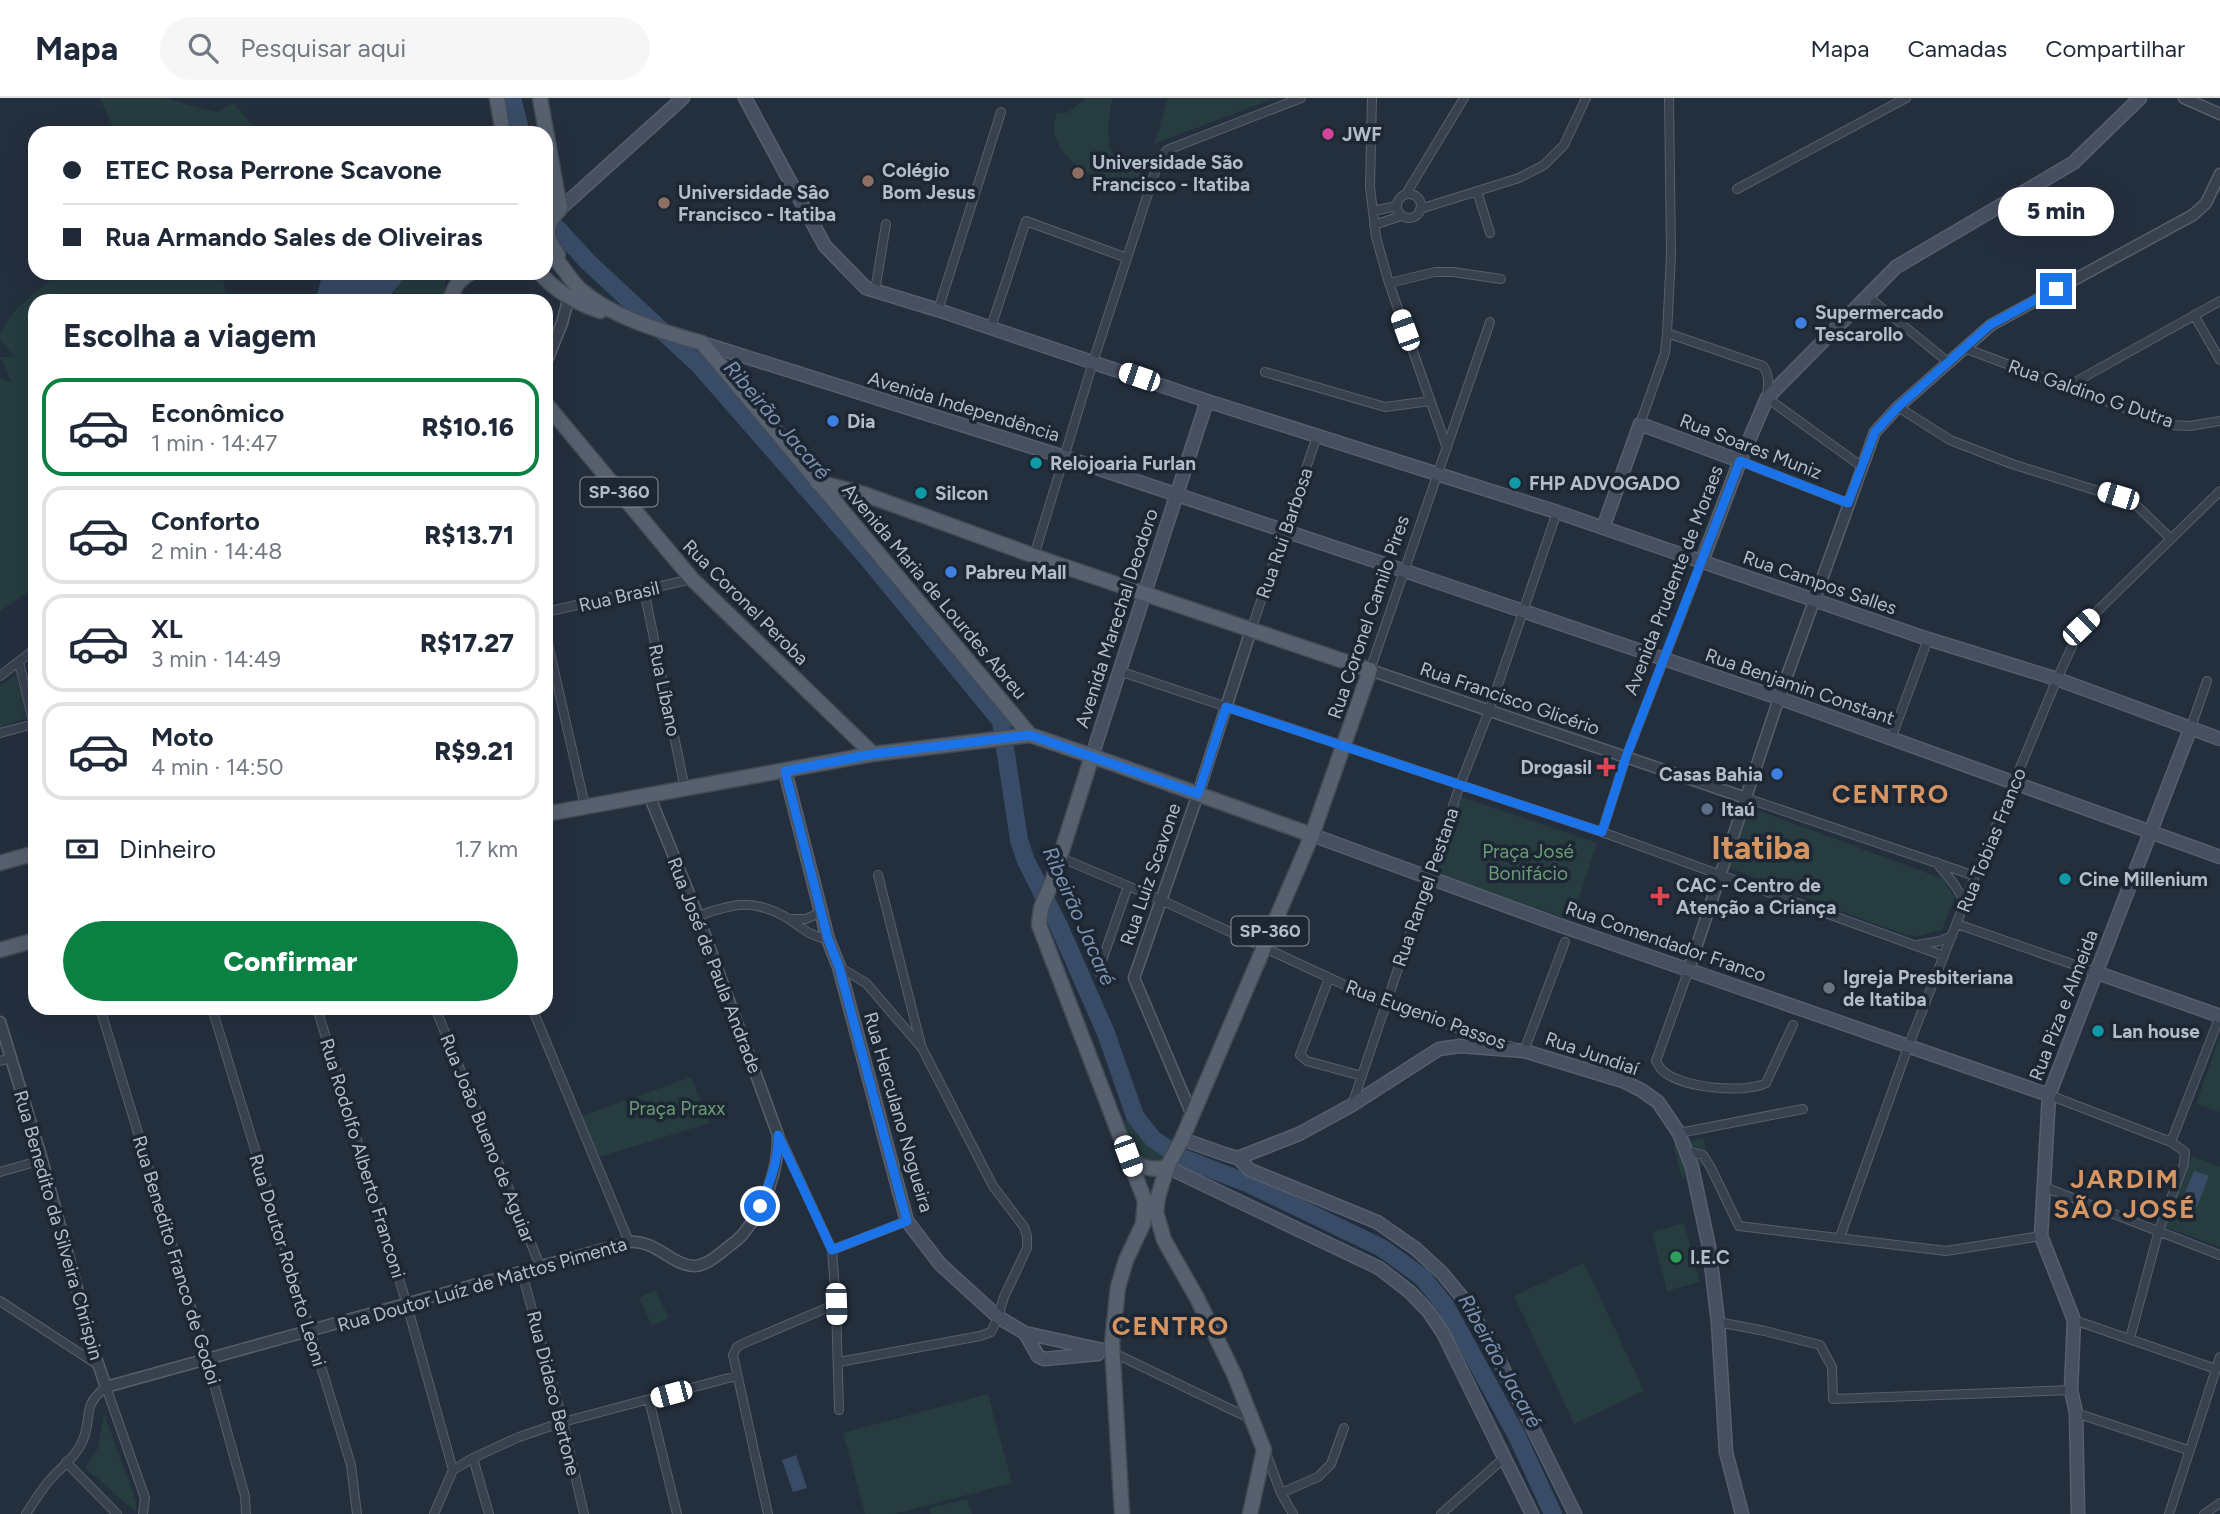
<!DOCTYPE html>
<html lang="pt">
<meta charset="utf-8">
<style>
body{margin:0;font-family:Figtree,sans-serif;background:#f6f6f7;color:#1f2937;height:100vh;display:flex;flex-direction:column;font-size:26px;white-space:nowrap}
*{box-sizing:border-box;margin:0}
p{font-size:23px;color:#747a83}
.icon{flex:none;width:38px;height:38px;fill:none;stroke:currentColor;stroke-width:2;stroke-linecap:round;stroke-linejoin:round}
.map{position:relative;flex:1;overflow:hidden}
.sheet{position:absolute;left:28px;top:196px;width:525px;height:721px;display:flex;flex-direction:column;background:#fff;border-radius:21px;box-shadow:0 7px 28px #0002}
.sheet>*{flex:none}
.banner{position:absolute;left:28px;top:28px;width:525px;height:154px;border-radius:21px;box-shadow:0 7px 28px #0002;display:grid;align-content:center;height:154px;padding:0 35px;background:#fff}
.end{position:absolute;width:32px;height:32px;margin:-16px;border:9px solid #1a73e8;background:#fff;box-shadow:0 0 0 4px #fff}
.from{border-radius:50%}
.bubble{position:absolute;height:49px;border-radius:24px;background:#fff;box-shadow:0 7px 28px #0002;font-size:23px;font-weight:800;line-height:49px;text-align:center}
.car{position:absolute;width:21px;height:42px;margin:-21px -10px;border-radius:9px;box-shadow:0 0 5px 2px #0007;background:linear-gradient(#fff 24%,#345 0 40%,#fff 0 76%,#345 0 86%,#fff 0)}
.banner b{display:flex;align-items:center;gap:24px;height:66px;font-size:26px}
.banner b+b{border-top:2px solid #e0e1e3}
.banner i{width:18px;height:18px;background:#1f2937}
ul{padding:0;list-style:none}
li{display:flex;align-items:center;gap:21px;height:98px;margin:0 14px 10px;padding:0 21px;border:4px solid #e0e1e3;border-radius:21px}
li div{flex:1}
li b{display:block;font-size:26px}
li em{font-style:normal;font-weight:800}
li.active{border-color:#0b8043}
li>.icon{width:63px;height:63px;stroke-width:1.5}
h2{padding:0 35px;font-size:32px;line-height:84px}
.pay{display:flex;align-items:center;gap:18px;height:77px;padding:0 35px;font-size:26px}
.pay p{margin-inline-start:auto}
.button{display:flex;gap:14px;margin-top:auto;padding:14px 35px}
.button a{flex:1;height:80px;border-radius:42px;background:#0b8043;color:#fff;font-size:28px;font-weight:800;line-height:80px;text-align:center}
header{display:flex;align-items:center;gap:42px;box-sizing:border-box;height:98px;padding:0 35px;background:#fff;border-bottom:2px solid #e0e1e3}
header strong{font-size:33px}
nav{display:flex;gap:38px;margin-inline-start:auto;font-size:24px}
.search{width:490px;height:63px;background:#f6f6f7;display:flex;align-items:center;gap:18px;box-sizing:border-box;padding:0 24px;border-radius:38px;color:#747a83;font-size:26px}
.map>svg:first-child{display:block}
</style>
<header>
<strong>Mapa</strong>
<div class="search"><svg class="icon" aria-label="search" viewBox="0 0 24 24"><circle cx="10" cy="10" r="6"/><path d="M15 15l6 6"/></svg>Pesquisar aqui</div>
<nav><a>Mapa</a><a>Camadas</a><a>Compartilhar</a></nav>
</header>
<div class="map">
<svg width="2220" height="1416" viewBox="0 0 2220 1416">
<rect width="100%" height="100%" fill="#242f3e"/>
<!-- green -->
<path fill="#263c3f" d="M100,0H163L215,14C224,13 227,6 234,6L259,35H116Z
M1087,0H1112L1108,31L1109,47L1113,56L1133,66L1143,79L1141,89L1132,95C1102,87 1039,55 1057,15H1067Z
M1168,0H1275L1154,46Z
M60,175H222L226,197L222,203H35V486L28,494L0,513V282L2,280L12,285L0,259H15L0,242C0,218 42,189 60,175Z
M397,175H445V203H394Z
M16,577L27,620L0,629V588Z
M1461,699L1597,745L1572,822L1435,776Z
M1749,709L1943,781L1955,799L1942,832L1918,838L1907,837L1867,823L1727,769Z
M2220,937V1014L2196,1006Z
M691,979L710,1025L599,1059L582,1018Z
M1128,1020L1148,1044L1163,1053L1160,1064C1134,1064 1132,1044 1123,1024Z
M1704,1040L1706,1066L1682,1080L1673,1047Z
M2192,1058L2220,1069V1149L2165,1129Z
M1684,1125L1700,1184L1667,1193L1652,1134Z
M1584,1165L1644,1293L1574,1326L1514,1198Z
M655,1192L669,1220L652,1228L639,1200Z
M988,1296L1012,1385L895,1416H865L843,1335Z
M104,1316L136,1403V1414L85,1370L98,1350Z
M967,1401L972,1416H931L929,1410Z"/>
<!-- water -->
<path fill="#394c67" d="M323,175H408L386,203H315Z
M2194,1073L2209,1078L2197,1109L2181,1104Z
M796,1357L807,1390L793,1394L782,1362Z"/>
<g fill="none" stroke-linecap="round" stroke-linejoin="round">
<!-- river -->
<path stroke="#394c67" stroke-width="18" d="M512,0L521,35
M546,118L588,164L700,268L864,456L1001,623L1019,742L1026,763L1058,826L1106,935L1135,1018L1153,1041L1180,1059L1247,1085L1382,1150L1422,1179L1445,1207L1516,1336L1553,1416"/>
<!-- minor casing -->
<g stroke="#565f6c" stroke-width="10">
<path id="minor" d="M1372,0L1370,89L1376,139L1389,185L1447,350
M1737,91L1906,0
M1477,93L1490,135
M1406,96L1464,0
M1397 108a12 12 0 1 1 24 0a12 12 0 1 1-24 0Z
M1420,111L1519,80L1544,67L1564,47L1586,0
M1373,113L1396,108
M1374,127L1401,118
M1389,185L1435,174H1453L1501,181
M875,193L886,126
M1866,197L1948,264
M938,212L1001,14
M2194,217L2220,262
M991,229L1026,123L1127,160
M1667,235L1763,268C1770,277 1768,289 1767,300L1861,368
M1964,250L2170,327L2190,328L2220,323
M1265,274L1385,309L1430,303
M2068,288L2220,203
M1898,309L1950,342L2012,366L2133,404L2171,441
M1640,326L1665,255L1667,235L1671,157L1669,0
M1740,363L1848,405
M1034,458L1093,264L1159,62L1167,52L1301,0
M644,492L685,691
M546,514L692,481
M1251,532L1317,338
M546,537L585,708
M19,564L35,632
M1370,572L1490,224
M1119,573L1602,734L1944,858
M0,578L35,551
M2191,629L2207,583
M0,635L34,626
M1891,641L1928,541
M1746,700L1975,778
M1602,734L1626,659L1702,463
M1059,759L1161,802L1386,906L1524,953L1565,844
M1936,764L1954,786L1965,804
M878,777L921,947
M698,818C734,805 754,800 789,821C804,831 809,838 828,841
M789,821H806L821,814
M1957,826L2095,874
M1918,847L1940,843L1952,838
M1689,871L1656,963C1658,966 1660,970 1662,972C1680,990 1744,996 1766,985L1793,927
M1098,874L1128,788
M1329,880L1300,957L1307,963L1362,978
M100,910L207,1261L245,1398L246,1416
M212,910L351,1367L357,1416
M317,910L407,1207L453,1372
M435,910L541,1170
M532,910L629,1144
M0,963L11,960
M2049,997L2171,1044L2185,1054L2184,1066L2159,1132L2130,1240
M1352,1007L1460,687L1489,613L1557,414
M1679,1035L1803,1011
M780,1039L832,1152L836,1206L839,1312
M2171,1044L2220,918
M1686,1053L1703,1057L1711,1070L1739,1128L1946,1153L2041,1138
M0,1074L42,1062
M2044,1089L2220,1157
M1840,1139L1908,949L1975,778L2057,581L2081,529L2220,393
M832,1152L907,1123
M522,1175L563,1324L584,1416
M0,1203L98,1267
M2074,1222L2216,1271
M1718,1224L1765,1233L1820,1247L1832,1269L1833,1301L2071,1292
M1112,1254L1251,1321
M839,1264L980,1238L991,1234L998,1219L1004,1199L1027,1150V1138L1024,1129L993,1088L922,950L866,885L839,869
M649,1302L677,1416
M2076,1315L2188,1352
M1266,1355L1281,1395L1293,1416
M473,1360L489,1416
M66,1364L117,1416
M1281,1395L1318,1379L1331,1366L1344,1330
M26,1416C33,1405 40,1394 48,1384C59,1371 77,1358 83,1342C93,1316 81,1309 106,1289L145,1400L143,1416
M434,1416L453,1372L473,1360L519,1339L563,1324L736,1278
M768,1416L733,1257L737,1249L742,1246L836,1206
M1441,1416L1504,1360
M2169,1416L2220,1259
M2204,1416L2220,1405"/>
</g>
<!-- tertiary casing -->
<g stroke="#565f6c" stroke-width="13">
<path id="tertiary" d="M2184,0L2220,16
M546,265L562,225L570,195
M1370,572L1746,700
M1689,871L1779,600L1875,334L1898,309L1991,227L2193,117L2206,105L2220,76
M0,924L42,1062L95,1257L106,1289L629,1144C655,1141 671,1167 694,1168C705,1168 714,1160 722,1154C729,1148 737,1143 743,1136C765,1110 779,1071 778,1037L698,818L649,697
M1192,1017L1134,880L1198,696L1251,532"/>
</g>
<!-- secondary casing -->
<g stroke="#565f6c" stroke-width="15">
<path id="secondary" d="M745,0L825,148L866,190L938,212L1207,303L1557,414L1928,541L2057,581L2220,641
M560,111L683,0
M702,245L1064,359L1405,473L1779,600L2220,759
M1603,430L1640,326L1740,363
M1702,463L1740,363L1767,300L1896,169L2073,65L2140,0
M1092,658L1207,303
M785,673L828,841L839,869L907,1123L940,1166L998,1219L1025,1235L1112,1254
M1312,737L1559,827L2049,997
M2095,874L2220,918
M1182,1041L1227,1057L1238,1060L1248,1056L1299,1036L1352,1007L1439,951L1460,948L1524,953L1623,983L1641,992L1658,1004L1679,1035L1692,1069L1709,1149L1718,1224L1726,1354L1742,1416
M1238,1060L1250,1072L1377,1124L1416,1151L1442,1175L1466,1204L1500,1264L1575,1416
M1167,1069L1379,1170L1410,1194L1429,1214L1443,1235L1532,1416
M1025,1235L1038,1258L1044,1261L1098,1256
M2078,1416L2076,1315L2071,1292L2074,1222L2041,1138L2049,997L2191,629"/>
</g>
<!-- primary casing -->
<g stroke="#414a57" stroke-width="17">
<path id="primary" d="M497,0L503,35
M540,0L560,111C543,129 545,139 558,157
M546,151C560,162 568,181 582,193C614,220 661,233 702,245L1030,637
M540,175C556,194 577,205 600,213
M451,203C452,190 459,182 470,175
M546,306L692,481L873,656
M817,384L864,396L1051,464L1370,572L1312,737L1182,1041L1167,1069L1158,1099L1156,1114L1164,1142L1197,1200L1234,1276L1264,1352L1250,1416
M1092,658L1052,784L1041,810L1039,827L1145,1103L1143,1126L1126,1162L1118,1189L1112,1245L1122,1416
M546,716L873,656L1030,637L1092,658L1312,737
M0,765L35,755
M0,852L35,842
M1129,1059C1142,1070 1151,1073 1167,1069"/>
</g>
<!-- minor -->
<use href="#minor" stroke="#38414e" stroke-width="8"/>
<!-- tertiary -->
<use href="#tertiary" stroke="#38414e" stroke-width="10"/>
<!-- secondary -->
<use href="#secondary" stroke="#465061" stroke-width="12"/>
<!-- primary -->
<use href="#primary" stroke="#56606e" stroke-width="14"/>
</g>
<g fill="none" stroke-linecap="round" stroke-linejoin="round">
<!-- route -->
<path stroke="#1a73e8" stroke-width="9" d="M760,1108C770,1084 779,1063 778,1037L832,1152L907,1123L839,869L828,841L785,673L873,656L1030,637L1198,696L1226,609L1602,734L1626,659L1740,363L1848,405L1875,334L1898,309L1990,227L2056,191"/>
</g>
<!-- markers -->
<circle fill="#d1479c" stroke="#1d2633" stroke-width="2.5" cx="1328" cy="36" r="7"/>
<g fill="#8d6e63" stroke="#1d2633" stroke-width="2.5">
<circle cx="1078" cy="75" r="7"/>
<circle cx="868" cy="83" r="7"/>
<circle cx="664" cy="105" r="7"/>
</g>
<g fill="#3f7fe0" stroke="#1d2633" stroke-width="2.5">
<circle cx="1801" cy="225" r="7"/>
<circle cx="833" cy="323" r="7"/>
<circle cx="951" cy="474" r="7"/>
<circle cx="1777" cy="676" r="7"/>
</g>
<g fill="#0f9aa8" stroke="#1d2633" stroke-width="2.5">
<circle cx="1036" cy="365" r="7"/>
<circle cx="1515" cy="385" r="7"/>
<circle cx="921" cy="395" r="7"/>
<circle cx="2065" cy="781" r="7"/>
<circle cx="2098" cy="933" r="7"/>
</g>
<g fill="#e0444e" stroke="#1d2633" stroke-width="2.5">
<path d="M1602.5 658.5h7v7h7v7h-7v7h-7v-7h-7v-7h7z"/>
<path d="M1656.5 787.5h7v7h7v7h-7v7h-7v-7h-7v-7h7z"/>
</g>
<circle fill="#5c6f8a" stroke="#1d2633" stroke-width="2.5" cx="1707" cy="711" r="7"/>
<circle fill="#6b7280" stroke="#1d2633" stroke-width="2.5" cx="1829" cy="890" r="7"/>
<circle fill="#2e9e5b" stroke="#1d2633" stroke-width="2.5" cx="1676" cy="1159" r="7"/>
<g text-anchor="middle" stroke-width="7" stroke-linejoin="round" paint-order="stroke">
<!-- shield labels -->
<g fill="#1d2633" stroke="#878f9c" stroke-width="2">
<rect x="580.5" y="379.5" width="77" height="29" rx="5"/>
<rect x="1231.5" y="818.5" width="77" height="29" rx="5"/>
</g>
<g font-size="18" font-weight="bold" fill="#b4bcc9">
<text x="619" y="400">SP-360</text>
<text x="1270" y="839">SP-360</text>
</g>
<!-- poi labels -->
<g font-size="19" font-weight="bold" fill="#b4bcc9" stroke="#1d2633" text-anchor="start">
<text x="1342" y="43">JWF</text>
<text x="1092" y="71">Universidade São<tspan x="1092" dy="22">Francisco - Itatiba</tspan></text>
<text x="882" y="79">Colégio<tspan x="882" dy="22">Bom Jesus</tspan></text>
<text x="678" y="101">Universidade Sâo<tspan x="678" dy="22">Francisco - Itatiba</tspan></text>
<text x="1815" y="221">Supermercado<tspan x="1815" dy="22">Tescarollo</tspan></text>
<text x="847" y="330">Dia</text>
<text x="1050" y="372">Relojoaria Furlan</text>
<text x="1529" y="392">FHP ADVOGADO</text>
<text x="935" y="402">Silcon</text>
<text x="965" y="481">Pabreu Mall</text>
<text x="1592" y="676" text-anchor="end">Drogasil</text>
<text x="1763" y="683" text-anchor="end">Casas Bahia</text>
<text x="1721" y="718">Itaú</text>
<text x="2079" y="788">Cine Millenium</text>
<text x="1676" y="794">CAC - Centro de<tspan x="1676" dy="22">Atenção a Criança</tspan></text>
<text x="1843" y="886">Igreja Presbiteriana<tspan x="1843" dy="22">de Itatiba</tspan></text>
<text x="2112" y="940">Lan house</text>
<text x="1690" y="1166">I.E.C</text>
</g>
<!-- street labels -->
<g font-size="19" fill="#b4bcc9" stroke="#1d2633">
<text transform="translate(2091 295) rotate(19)" y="7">Rua Galdino G Dutra</text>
<text transform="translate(964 308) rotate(17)" y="7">Avenida Independência</text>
<text transform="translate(1751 348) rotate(21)" y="7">Rua Soares Muniz</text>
<text transform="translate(1284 435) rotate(-71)" y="7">Rua Rui Barbosa</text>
<text transform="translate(1673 482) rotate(-69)" y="7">Avenida Prudente de Moraes</text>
<text transform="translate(1820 484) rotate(19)" y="7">Rua Campos Salles</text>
<text transform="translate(935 493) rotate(50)" y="7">Avenida Maria de Lourdes Abreu</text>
<text transform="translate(619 498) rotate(-13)" y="7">Rua Brasil</text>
<text transform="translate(746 504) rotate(45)" y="7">Rua Coronel Peroba</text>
<text transform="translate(1368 519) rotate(-71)" y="7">Rua Coronel Camilo Pires</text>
<text transform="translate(1116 520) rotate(-72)" y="7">Avenida Marechal Deodoro</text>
<text transform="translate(1800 588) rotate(19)" y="7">Rua Benjamin Constant</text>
<text transform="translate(665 592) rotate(78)" y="7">Rua Líbano</text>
<text transform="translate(1510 600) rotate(19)" y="7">Rua Francisco Glicério</text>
<text transform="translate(1991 742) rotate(-68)" y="7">Rua Tobias Franco</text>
<text transform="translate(1150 776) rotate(-71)" y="7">Rua Luiz Scavone</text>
<text transform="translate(1425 789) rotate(-71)" y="7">Rua Rangel Pestana</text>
<text transform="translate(1666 843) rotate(19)" y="7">Rua Comendador Franco</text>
<text transform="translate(715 867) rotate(69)" y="7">Rua José de Paula Andrade</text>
<text transform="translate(2063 907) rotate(-69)" y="7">Rua Piza e Almeida</text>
<text transform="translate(1426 916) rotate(20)" y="7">Rua Eugenio Passos</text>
<text transform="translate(1592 955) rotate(19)" y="7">Rua Jundiaí</text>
<text transform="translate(899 1014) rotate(74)" y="7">Rua Herculano Nogueira</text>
<text transform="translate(488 1040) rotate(68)" y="7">Rua João Bueno de Aguiar</text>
<text transform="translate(363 1060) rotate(73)" y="7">Rua Rodolfo Alberto Franconi</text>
<text transform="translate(59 1127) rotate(74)" y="7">Rua Benedito da Silveira Chrispin</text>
<text transform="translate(177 1162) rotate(73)" y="7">Rua Benedito Franco de Godoi</text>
<text transform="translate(288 1162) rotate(73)" y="7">Rua Doutor Roberto Leoni</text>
<text transform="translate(482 1186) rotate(-16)" y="7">Rua Doutor Luíz de Mattos Pimenta</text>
<text transform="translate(554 1295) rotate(76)" y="7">Rua Didaco Bertone</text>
</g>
<!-- park labels -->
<g font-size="19" fill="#6b9a76" stroke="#1d2633">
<text x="1528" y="760">Praça José<tspan x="1528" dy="22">Bonifácio</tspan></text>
<text x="677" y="1017">Praça Praxx</text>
</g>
<!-- water labels -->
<g font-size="21" font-style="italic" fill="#7c92b1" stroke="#1d2633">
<text transform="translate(777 322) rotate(49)" y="7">Ribeirão Jacaré</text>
<text transform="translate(1079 818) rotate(66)" y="7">Ribeirão Jacaré</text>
<text transform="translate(1500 1263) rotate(61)" y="7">Ribeirão Jacaré</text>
</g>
<!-- district labels -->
<g font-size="26" font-weight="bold" letter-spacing="2" fill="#d59563" stroke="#1d2633">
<text x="1891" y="705">CENTRO</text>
<text x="2125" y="1090">JARDIM<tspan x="2125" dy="30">SÃO JOSÉ</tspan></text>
<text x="1171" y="1237">CENTRO</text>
</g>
<!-- town labels -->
<g font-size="33" font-weight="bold" fill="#d59563" stroke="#1d2633">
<text x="1761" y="761">Itatiba</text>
</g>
</g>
</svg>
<i class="end from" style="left:760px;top:1108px"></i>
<i class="end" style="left:2056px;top:191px"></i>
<div class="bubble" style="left:1998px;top:89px;width:116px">5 min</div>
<i class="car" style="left:1405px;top:232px;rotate:340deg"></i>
<i class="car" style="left:1139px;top:279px;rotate:289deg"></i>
<i class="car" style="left:2118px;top:398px;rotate:287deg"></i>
<i class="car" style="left:2081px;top:529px;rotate:46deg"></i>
<i class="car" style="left:1128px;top:1058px;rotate:160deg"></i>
<i class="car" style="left:836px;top:1206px;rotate:178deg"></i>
<i class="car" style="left:671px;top:1296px;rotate:255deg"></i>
<div class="banner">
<b><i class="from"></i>ETEC Rosa Perrone Scavone</b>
<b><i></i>Rua Armando Sales de Oliveiras</b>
</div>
<section class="sheet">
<h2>Escolha a viagem</h2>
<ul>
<li class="active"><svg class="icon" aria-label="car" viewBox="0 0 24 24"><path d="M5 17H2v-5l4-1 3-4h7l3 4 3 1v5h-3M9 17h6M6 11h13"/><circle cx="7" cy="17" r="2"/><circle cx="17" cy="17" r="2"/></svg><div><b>Econômico</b><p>1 min · 14:47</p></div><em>R$10.16</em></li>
<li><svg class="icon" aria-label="car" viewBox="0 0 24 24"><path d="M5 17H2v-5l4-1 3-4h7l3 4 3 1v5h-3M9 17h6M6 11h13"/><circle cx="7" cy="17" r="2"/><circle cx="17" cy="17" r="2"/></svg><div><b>Conforto</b><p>2 min · 14:48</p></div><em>R$13.71</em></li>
<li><svg class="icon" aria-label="car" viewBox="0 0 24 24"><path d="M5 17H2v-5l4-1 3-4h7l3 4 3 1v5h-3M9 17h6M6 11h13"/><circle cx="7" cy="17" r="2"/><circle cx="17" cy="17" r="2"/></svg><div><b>XL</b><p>3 min · 14:49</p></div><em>R$17.27</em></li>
<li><svg class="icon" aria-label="car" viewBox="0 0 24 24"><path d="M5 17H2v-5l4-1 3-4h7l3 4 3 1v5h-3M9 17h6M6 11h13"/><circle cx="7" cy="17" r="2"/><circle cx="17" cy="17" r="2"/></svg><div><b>Moto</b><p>4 min · 14:50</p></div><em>R$9.21</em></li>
</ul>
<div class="pay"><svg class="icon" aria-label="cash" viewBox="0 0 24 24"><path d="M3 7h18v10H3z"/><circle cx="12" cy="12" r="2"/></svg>Dinheiro<p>1.7 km</p></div>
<div class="button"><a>Confirmar</a></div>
</section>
</div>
